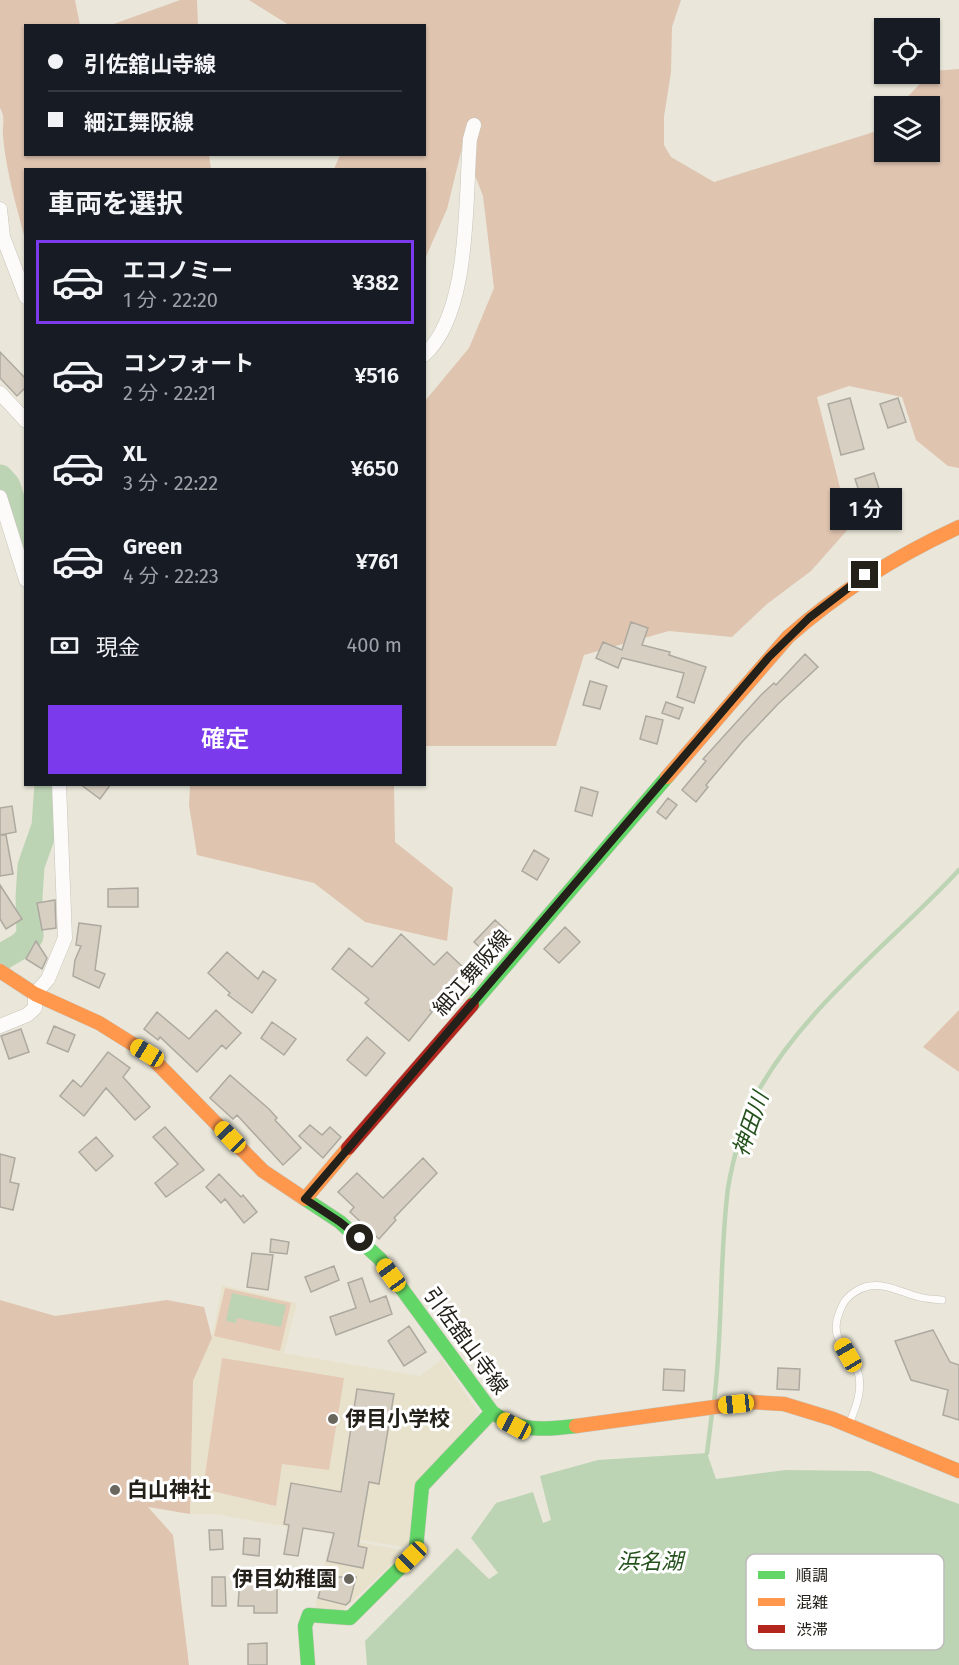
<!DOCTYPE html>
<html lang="ja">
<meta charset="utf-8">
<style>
body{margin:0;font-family:"Fira Sans","Noto Sans JP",sans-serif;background:#242831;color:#f1f3f6;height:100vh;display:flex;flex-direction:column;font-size:22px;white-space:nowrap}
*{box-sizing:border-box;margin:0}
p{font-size:20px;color:#9ea1a6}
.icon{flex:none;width:33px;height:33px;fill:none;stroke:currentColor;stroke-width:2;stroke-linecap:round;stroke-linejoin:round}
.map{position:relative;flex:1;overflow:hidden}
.panel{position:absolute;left:24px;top:168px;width:402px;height:618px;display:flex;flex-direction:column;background:#171b24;border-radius:0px;box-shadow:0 2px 4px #0004}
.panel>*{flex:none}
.guide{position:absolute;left:24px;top:24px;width:402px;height:132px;border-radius:0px;box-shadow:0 2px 4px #0004;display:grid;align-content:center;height:132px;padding:0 24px;background:#171b24}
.buttons{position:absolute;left:874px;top:18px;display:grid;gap:12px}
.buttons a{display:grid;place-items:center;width:66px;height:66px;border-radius:0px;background:#171b24;box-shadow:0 2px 4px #0004;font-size:30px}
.end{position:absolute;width:27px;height:27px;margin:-14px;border:8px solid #232119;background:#fff;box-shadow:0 0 0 3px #fff}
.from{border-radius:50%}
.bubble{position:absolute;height:42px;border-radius:0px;background:#171b24;box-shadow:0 2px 4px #0004;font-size:20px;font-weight:600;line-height:42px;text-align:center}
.car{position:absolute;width:18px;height:36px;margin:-18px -9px;border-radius:8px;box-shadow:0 0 4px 2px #0007;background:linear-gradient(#f5c518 24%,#345 0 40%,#f5c518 0 76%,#345 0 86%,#f5c518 0)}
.guide b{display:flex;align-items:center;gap:21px;height:57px;font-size:22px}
.guide b+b{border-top:2px solid #363941}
.guide i{width:15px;height:15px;background:#f1f3f6}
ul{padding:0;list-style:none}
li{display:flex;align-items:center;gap:18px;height:84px;margin:0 12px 9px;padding:0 12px;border:3px solid transparent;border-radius:0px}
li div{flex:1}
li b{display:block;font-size:22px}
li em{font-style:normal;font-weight:600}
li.on{border-color:#7c3aed}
li>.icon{width:54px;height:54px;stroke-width:1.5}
h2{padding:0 24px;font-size:27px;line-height:72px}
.pay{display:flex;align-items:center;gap:15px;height:66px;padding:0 24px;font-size:22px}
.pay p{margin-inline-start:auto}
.button{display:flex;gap:12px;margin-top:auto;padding:12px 24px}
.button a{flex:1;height:69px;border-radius:0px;background:#7c3aed;color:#fff;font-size:24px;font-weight:600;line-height:69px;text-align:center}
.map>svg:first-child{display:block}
</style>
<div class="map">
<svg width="959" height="1665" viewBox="0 0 959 1665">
<rect width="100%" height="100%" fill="#eae7da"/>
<!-- built -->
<path fill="#e8e2cc" d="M222,1285L297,1303L284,1353L420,1376L442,1359L479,1413L427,1473L412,1541L403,1547L214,1514H190L193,1381L212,1338Z
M331,1537L406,1551L340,1613L315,1608Z"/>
<!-- green -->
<path fill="#e4c9b5" d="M225,1288L291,1303L280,1351L214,1336Z
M222,1358L344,1378L329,1470L282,1464L276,1506L203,1489Z"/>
<!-- forest -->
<path fill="#dfc4b0" d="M0,0H75L80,25L26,26V154L209,155L211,169L26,170L25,239C16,205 6,171 3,136C2,125 6,118 0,108Z
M180,0H197L198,25H111Z
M249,0H681L672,27L671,72L664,117V145L671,157L714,182L877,131L885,122V152H930V106H899L932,71L959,69V468L948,466L916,440L902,397L849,386L817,397L850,527L811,571L767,604L732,637L669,631L584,655L556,746H425V401L469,348L494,288L483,196L463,144L447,209L425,259L424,170L334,169L340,155L424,154V26L289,25Z
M190,785H394L395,842L453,888L447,941L365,922L314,883L197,855L189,805Z
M959,1010V1072L923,1047Z
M0,1300L55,1316L167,1300L204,1307L212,1338L193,1381L190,1514L148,1507L173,1535L189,1665H0Z"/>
<!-- water -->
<path fill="#bdd4b4" d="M232,1293L286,1305L281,1327L237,1318L236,1323L226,1321Z
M707,1453L716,1479L786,1470L870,1471L959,1504V1665H367L365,1641L457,1548L489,1579L498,1573L471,1538L496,1503L533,1492L543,1523L551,1520L540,1476L598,1460Z"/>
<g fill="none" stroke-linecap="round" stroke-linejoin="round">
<!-- stream -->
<path stroke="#bdd4b4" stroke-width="4.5" d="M714,1402C723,1331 719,1259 728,1188C733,1158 745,1114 760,1088C808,1004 894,940 959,870
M707,1453L712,1413"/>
<!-- river -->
<path stroke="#bdd4b4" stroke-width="27" d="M0,478L7,486L26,546
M0,958L22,945L30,936L29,897L31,866L45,826L48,784"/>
</g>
<!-- building -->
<path fill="#d7cfc1" stroke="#ada9a0" stroke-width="1.5" d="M0,352L26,379V387L17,396L0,378Z
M850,398L864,449L841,455L828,404Z
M898,398L906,422L888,428L880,404Z
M874,473L882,498L863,503L855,479Z
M631,622L648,628L642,645L670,652L669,655L706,667L694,703L677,697L684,673L622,658L618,668L596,658L603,642L622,650Z
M805,654L818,667L778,704L742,742L706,785L708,787L696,802L682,790L706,761L703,759L761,695L774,683L776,685Z
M590,681L607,686L600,709L583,705Z
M666,702L683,708L679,719L662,713Z
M646,716L663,720L657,744L640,739Z
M80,784H111L100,799Z
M581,787L598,792L592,816L575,811Z
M668,798L677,805L666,819L657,812Z
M12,806L16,832L0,835V808Z
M0,835H6L13,874L0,876Z
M534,850L549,859L537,880L522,871Z
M0,885L22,919L6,929L0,919Z
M138,888V907H108V889Z
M55,900L56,928L42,930L37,903Z
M495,920L508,932L487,954L474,942Z
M79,923L101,926L95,970L105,974L99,988L73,976L75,960L81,946L76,945Z
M565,927L580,942L559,963L544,949Z
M401,934L434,965L447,952L467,971L430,1010L432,1012L409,1041L365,1003L369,999L332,969L349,948L372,967Z
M36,941L47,958L42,969L26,959Z
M227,952L258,979L263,971L276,980L252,1013L228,995L230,993L208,973Z
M216,1010L241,1033L226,1049L222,1045L197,1072L160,1037L158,1040L144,1029L157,1012L189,1039Z
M272,1022L296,1039L284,1055L261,1038Z
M54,1026L75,1035L68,1052L47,1043Z
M21,1029L29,1052L9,1059L1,1036Z
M367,1037L385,1053L366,1076L347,1060Z
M108,1052L130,1068L123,1077L150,1107L135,1120L106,1088L84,1116L60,1096L73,1080L81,1087Z
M230,1075L269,1109L277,1118L275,1120L301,1148L283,1165L237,1115L233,1119L210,1098Z
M310,1125L322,1135L330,1127L341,1137L323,1158L299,1136Z
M165,1127L204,1170L166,1197L155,1183L178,1164L153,1137Z
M96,1137L113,1156L96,1171L79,1152Z
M0,1154L15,1158L10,1182L19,1184L13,1210L0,1207Z
M423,1158L437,1173L394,1218L396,1220L379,1239L350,1212L354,1207L338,1192L357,1173L383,1198Z
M219,1174L241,1197L243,1195L257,1212L244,1223L225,1199L221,1203L206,1187Z
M271,1239L289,1242L287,1254L270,1252Z
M252,1253L273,1255L268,1290L247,1287Z
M334,1266L339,1280L311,1292L305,1277Z
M362,1278L370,1302L386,1296L392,1314L336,1335L330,1317L356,1308L348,1283Z
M409,1326L426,1352L404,1366L388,1341Z
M933,1330L950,1362L959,1365V1420L943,1415L948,1390L911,1380L895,1341Z
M778,1368L800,1369L799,1390L777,1389Z
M664,1369L685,1370L684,1391L663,1390Z
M357,1389L394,1394L379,1484L369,1482L358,1546L367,1548L363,1568L327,1561L334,1533L303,1528L298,1556L284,1554L289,1525L284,1524L291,1483L341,1492Z
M209,1530H222L223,1549L210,1550Z
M244,1538L260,1539L259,1556L243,1554Z
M212,1577H225L226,1606H212Z
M240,1577H277V1613H254V1606H238Z
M324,1577H356L350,1601L346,1605L318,1598Z
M267,1643V1665H248V1644Z"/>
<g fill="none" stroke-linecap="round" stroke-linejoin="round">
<!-- lane casing -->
<g stroke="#c7c4ba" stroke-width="8">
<path id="lane" d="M849,1425C855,1408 862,1394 859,1376C852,1345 823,1343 843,1304C848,1295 859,1288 869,1286C886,1283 903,1293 919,1297C926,1299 934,1299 942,1300"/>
</g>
<!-- street casing -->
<g stroke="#c7c4ba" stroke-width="15">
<path id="street" d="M0,209L3,237L26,297
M424,355C471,313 465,199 470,139L474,125
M0,393L26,421
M0,497L26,580
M0,1026L27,1015L35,1008V994L48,979L65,938L59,784"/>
</g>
<!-- fast casing -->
<g stroke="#c7c4ba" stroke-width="15">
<path id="fast" d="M472,1005L667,777
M305,1199L340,1222L380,1259L492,1412C519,1432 544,1430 576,1426
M308,1665L305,1626L309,1615L350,1618L411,1557L416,1548L422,1486L492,1412"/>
</g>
<!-- slow casing -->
<g stroke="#c7c4ba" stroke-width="15">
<path id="slow" d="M667,777L788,637C840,591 896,556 959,527
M0,971L35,994L99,1023L147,1053L263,1171L305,1199L348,1148
M576,1426L751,1402L784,1404L833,1419L959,1471"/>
</g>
<!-- jam casing -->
<g stroke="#c7c4ba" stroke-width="15">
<path id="jam" d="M348,1148L472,1005"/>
</g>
<!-- lane -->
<use href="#lane" stroke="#fcfbf9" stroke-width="7"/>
<!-- street -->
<use href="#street" stroke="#fcfbf9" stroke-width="14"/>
<!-- fast -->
<use href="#fast" stroke="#63d668" stroke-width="14"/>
<!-- slow -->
<use href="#slow" stroke="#ff974d" stroke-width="14"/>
<!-- jam -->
<use href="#jam" stroke="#b3261e" stroke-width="14"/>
</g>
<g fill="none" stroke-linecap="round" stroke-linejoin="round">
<!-- route -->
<path stroke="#232119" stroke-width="8" d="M360,1238L340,1222L305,1199L769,657L809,618L865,575"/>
</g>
<!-- markers -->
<g fill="#69665d" stroke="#fff" stroke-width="2">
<circle cx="333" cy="1419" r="6"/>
<circle cx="115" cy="1490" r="6"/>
<circle cx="349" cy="1579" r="6"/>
</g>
<g text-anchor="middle" stroke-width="6" stroke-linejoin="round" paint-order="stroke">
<!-- street labels -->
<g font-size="21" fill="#232119" stroke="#fff">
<text transform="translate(472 973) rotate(-49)" y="7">細江舞阪線</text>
<text transform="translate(466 1341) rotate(54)" y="7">引佐舘山寺線</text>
</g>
<!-- poi labels -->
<g font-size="21" font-weight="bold" fill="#232119" stroke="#fff" text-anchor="start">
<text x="345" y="1426">伊目小学校</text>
<text x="127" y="1497">白山神社</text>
<text x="337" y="1586" text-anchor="end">伊目幼稚園</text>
</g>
<!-- water labels -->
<g font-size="22" font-style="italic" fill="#24511c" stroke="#fff">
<text transform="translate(750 1124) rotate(-71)" y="8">神田川</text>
<text x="650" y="1569">浜名湖</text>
</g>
</g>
<!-- legend -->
<rect x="746" y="1554" width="198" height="96" rx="9" fill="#fff" stroke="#bdbcba" stroke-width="1.5"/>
<rect x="758" y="1571" width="27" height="8" fill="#63d668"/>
<rect x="758" y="1598" width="27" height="8" fill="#ff974d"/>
<rect x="758" y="1625" width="27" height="8" fill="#b3261e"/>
<g font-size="16" fill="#232119">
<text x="796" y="1581">順調</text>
<text x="796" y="1608">混雑</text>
<text x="796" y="1635">渋滞</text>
</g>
</svg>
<div class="buttons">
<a><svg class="icon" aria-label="locate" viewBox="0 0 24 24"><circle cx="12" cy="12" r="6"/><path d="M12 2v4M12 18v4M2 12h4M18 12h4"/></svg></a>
<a><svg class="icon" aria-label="layers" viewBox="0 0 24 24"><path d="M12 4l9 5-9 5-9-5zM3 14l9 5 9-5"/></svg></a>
</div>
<i class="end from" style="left:360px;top:1238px"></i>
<i class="end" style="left:865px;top:575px"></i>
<div class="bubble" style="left:830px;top:488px;width:72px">1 分</div>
<i class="car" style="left:147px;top:1053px;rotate:301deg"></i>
<i class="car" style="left:230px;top:1137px;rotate:316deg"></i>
<i class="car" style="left:391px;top:1275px;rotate:324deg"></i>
<i class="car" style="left:848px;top:1355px;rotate:330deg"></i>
<i class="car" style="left:736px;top:1404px;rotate:264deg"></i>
<i class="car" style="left:514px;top:1426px;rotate:298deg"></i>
<i class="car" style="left:411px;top:1557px;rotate:225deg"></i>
<div class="guide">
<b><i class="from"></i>引佐舘山寺線</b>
<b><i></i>細江舞阪線</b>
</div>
<section class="panel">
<h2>車両を選択</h2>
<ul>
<li class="on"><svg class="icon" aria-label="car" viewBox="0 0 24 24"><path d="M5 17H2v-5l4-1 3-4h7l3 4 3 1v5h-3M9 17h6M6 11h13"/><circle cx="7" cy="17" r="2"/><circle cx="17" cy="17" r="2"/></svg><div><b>エコノミー</b><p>1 分 · 22:20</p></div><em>¥382</em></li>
<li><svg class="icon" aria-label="car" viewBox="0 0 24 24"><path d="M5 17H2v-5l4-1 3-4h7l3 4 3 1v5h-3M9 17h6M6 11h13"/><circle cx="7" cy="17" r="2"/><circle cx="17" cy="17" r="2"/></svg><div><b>コンフォート</b><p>2 分 · 22:21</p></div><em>¥516</em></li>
<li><svg class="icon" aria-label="car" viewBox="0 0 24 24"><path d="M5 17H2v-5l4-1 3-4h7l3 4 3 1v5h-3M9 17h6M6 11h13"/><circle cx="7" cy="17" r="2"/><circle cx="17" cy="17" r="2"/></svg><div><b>XL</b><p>3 分 · 22:22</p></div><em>¥650</em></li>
<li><svg class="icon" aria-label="car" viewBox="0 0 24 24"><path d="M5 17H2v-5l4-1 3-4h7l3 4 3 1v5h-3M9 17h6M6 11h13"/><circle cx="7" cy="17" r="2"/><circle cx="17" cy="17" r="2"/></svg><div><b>Green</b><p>4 分 · 22:23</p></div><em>¥761</em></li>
</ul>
<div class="pay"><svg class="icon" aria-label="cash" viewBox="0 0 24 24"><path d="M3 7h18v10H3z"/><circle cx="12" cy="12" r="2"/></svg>現金<p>400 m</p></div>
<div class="button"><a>確定</a></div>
</section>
</div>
